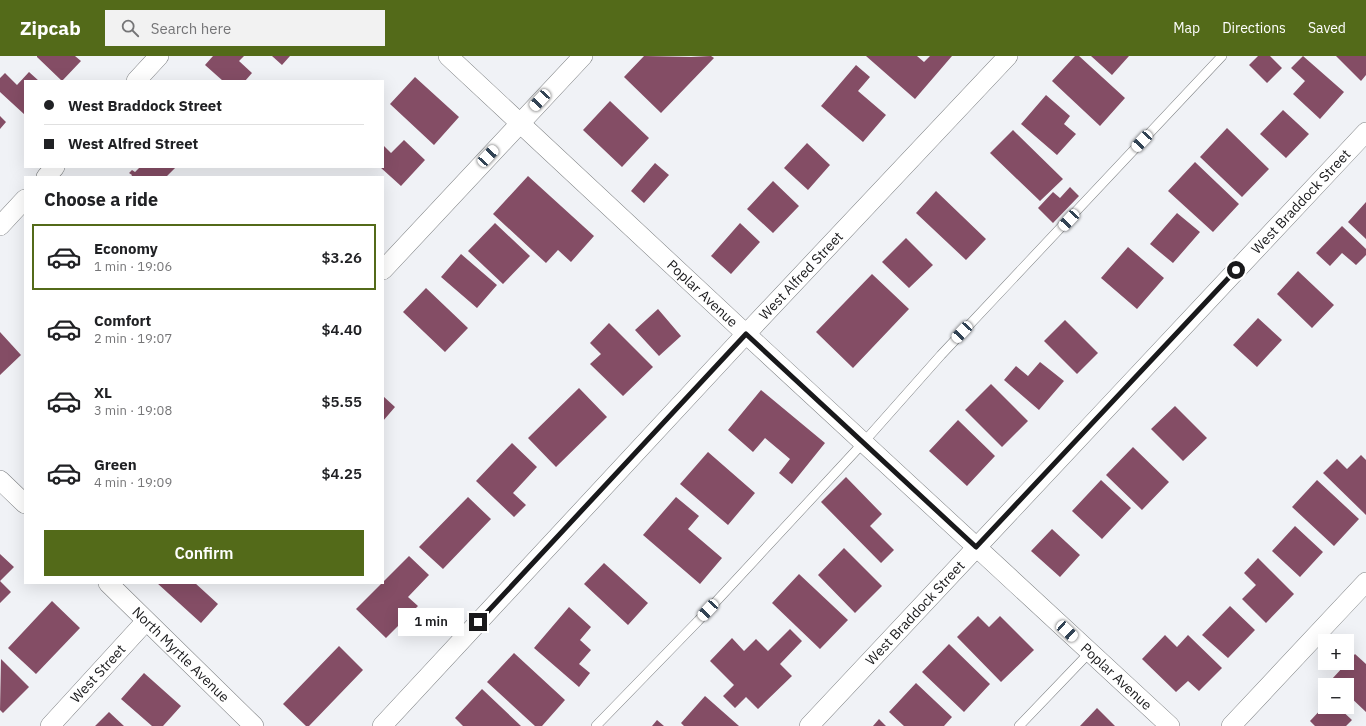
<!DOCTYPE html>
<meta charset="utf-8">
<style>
body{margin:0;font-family:"IBM Plex Sans",sans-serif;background:#f2f2f2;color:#202124;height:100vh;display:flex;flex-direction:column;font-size:15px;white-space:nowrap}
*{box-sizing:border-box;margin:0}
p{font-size:13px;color:#757577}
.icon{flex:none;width:22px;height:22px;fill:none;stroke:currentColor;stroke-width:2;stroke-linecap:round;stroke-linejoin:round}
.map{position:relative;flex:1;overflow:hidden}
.sheet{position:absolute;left:24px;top:120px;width:360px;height:408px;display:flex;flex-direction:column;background:#fff;border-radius:0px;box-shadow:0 4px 16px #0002}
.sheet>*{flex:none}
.guide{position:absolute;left:24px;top:24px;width:360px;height:88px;border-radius:0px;box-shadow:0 4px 16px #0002;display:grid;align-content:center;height:88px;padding:0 20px;background:#fff}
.buttons{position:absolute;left:1318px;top:578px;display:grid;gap:8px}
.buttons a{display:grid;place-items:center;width:36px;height:36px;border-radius:0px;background:#fff;box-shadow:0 4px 16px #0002;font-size:20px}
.end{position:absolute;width:18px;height:18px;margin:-9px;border:5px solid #19191b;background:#fff;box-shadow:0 0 0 2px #fff}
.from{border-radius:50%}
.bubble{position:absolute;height:28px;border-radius:0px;background:#fff;box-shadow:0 4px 16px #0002;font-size:13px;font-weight:600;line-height:28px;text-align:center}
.car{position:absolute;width:12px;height:24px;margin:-12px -6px;border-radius:5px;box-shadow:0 0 3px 1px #0007;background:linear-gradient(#fff 24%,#345 0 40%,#fff 0 76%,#345 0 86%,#fff 0)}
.guide b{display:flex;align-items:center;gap:14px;height:38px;font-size:15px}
.guide b+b{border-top:1px solid #e0e0e0}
.guide i{width:10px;height:10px;background:#202124}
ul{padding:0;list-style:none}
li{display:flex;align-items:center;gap:12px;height:66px;margin:0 8px 6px;padding:0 12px;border:2px solid transparent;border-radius:0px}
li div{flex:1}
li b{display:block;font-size:15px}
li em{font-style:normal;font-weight:600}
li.active{border-color:#536a19}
li>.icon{width:36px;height:36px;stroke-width:1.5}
h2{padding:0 20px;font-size:18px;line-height:48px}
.cta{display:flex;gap:8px;margin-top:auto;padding:8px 20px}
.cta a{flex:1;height:46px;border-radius:0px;background:#536a19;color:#fff;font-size:16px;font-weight:600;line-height:46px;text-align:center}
header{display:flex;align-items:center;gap:24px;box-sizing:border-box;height:56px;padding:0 20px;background:#536a19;color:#fff}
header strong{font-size:19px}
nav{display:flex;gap:22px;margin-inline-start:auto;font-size:14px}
.search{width:280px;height:36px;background:#f2f2f2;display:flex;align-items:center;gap:10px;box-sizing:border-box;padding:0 14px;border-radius:0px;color:#757577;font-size:15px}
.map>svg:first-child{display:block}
</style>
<header>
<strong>Zipcab</strong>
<div class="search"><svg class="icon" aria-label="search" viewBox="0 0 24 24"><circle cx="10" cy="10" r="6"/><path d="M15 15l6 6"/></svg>Search here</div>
<nav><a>Map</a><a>Directions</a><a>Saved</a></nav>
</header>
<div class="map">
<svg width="1366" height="670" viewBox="0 0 1366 670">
<rect width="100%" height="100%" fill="#f0f2f6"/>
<!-- building -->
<path fill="#844d65" d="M37,0H75L81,5L62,25L37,1Z
M213,0H244L239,5L252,17L245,25H223L205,9Z
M272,0H290L282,9Z
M644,0L691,1L711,0L714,2L661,57L624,21Z
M866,0H917L924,6L930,0H952L915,43Z
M1075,0H1079L1125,42L1100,70L1052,25Z
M1091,0H1129L1112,19Z
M1258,0H1270L1282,12L1267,27L1249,9Z
M1303,0L1344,36L1320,63L1293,38L1305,25L1291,12Z
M1336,0H1366V19L1361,25Z
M856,9L870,21L858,35L886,59L863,86L821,50Z
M29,16L39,25H25V59L0,36V22L5,17L17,29Z
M415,21L459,61L434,89L390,48Z
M1046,39L1070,60L1064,68L1076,78L1057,99L1021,68Z
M610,45L649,82L622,111L583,74Z
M1283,54L1309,78L1286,102L1260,78Z
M0,60L6,66L0,73Z
M1227,72L1269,113L1242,141L1200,101Z
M1013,74L1063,123L1040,145L990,97Z
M404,84L425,104L401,130L380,111H383V89L391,97Z
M807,87L830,109L808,134L784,112Z
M1195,106L1239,148L1213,176L1168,135Z
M655,107L669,119L644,147L631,135Z
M140,111H176L166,121H131L132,119L129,117L132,114L135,116Z
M528,120L594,180L571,206L558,194L546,207L493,158Z
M773,125L799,150L773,177L747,153Z
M1070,131L1079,140L1053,167L1038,152L1053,136L1060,142Z
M936,135L986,183L966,204L916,157Z
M1366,146V183L1348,166Z
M1177,157L1200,176L1173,207L1150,188Z
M495,167L530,200L503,228L468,195Z
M740,167L760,186L731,218L711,200Z
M1342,170L1366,193V199L1356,209L1342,197L1330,210L1316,197Z
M906,182L933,209L909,232L882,206Z
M1128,191L1164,222L1137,253L1101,222Z
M461,198L497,229L477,252L441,221Z
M1298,215L1334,249L1312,272L1277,238Z
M872,218L909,253L853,312L816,276Z
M426,232L468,272L445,296L403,256Z
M658,253L681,280L659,300L635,274Z
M1258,262L1282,284L1257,311L1233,289Z
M1065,264L1098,297L1077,318L1044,285Z
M609,267L653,311L623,340L590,308L601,298L590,287Z
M0,276L21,299L0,319Z
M1040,306L1064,325L1039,354L1004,324L1016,310L1028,320Z
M991,328L1028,365L1002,391L965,354Z
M579,332L607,361L556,411L528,382Z
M761,334L825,387L792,428L779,417L790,403L765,382L753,396L728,374Z
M383,340L395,351L383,365Z
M1175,350L1207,382L1183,405L1151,373Z
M958,364L995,400L967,430L929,395Z
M512,387L537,411L513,437L526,449L514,461L476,425Z
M1133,391L1169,426L1142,454L1106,419Z
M708,396L755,437L728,469L680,428Z
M1361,399L1366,404V459L1323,417L1337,403L1347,413Z
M846,421L882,458L870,470L894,494L881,507L821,446Z
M1101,424L1131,452L1102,483L1072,455Z
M1317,424L1359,463L1334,490L1292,451Z
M468,441L491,463L443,513L419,491Z
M676,441L699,460L688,473L722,502L700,528L643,479Z
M1295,470L1323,496L1300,521L1272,495Z
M1052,473L1080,499L1060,521L1031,495Z
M844,492L882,530L855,557L818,519Z
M0,498L14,511L0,525Z
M409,500L429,519L408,541L418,550L386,582L356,553Z
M1258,502L1294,538L1266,567L1242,543L1256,529L1244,517Z
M604,507L648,547L628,569L584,528Z
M799,518L848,564L820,593L772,547Z
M0,525L11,536L0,547Z
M157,527H195L218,548L201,567Z
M52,545L80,572L36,618L8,592Z
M1230,550L1255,574L1228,602L1202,579Z
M569,551L591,571L580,584L591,594L579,608L590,617L579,631L534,592Z
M978,560L989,571L1000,560L1034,594L1001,626L957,581Z
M790,573L802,585L780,608L792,620L758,653L746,641L735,652L723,640L734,629L710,605L732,582L744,595L756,583L768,595Z
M1165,579L1177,591L1188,579L1222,612L1199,635L1188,625L1176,636L1142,603Z
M949,588L990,628L964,656L922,616Z
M339,590L363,614L309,670H306L283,648Z
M514,597L565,644L542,670H535L487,626Z
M1355,598L1366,608V656L1347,638V629H1338L1332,623Z
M1,603L29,631L3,657L0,654Z
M144,617L181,650L163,670H152L121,643Z
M916,627L952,661L944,670H904L889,656Z
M482,633L521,670H463L455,662Z
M705,640L739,670H684L681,667Z
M1325,649V651H1338L1352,664L1346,670H1315L1310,665Z
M1097,652L1115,670H1080Z
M109,656L124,670H95Z
M879,663L886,670H873Z
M657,664L664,670H652Z"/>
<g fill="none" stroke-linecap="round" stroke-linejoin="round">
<!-- lane casing -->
<g stroke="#7e8083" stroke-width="10">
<path id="lane" d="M596,670L698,565L863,387L941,299L1222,0
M1019,670L1090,596"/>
</g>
<!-- street casing -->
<g stroke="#7e8083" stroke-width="20">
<g id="street">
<path id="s1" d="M448,0L746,278L1170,670"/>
<path d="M136,25L159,0"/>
<path d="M46,121L55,111"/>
<path d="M0,170L25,143"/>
<path d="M383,214L583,0"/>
<path d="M0,424L25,448"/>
<path id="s2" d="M108,527L254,670"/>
<path id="s3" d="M50,670L146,565"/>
<path id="s4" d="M382,670L746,278L1008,0"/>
<path id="s5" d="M809,670L1366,76"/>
<path d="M1231,670L1366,526"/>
</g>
</g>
<!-- lane -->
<use href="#lane" stroke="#fff" stroke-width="9"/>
<!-- street -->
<use href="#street" stroke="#fff" stroke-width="19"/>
</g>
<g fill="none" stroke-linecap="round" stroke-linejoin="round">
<!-- route -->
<path stroke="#19191b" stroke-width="5" d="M478,566L746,278L976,491L1236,214"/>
</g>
<g text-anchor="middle" stroke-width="4" stroke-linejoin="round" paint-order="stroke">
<!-- street labels -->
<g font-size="14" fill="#19191b" stroke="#fff">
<text dy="5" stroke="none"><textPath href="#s5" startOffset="719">West Braddock Street</textPath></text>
<text dy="5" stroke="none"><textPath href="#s4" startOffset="615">West Alfred Street</textPath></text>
<text dy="5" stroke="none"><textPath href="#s1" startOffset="348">Poplar Avenue</textPath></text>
<text dy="5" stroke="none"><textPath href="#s5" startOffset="155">West Braddock Street</textPath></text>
<text dy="5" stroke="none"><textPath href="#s2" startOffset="102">North Myrtle Avenue</textPath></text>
<text dy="5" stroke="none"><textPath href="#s3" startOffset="71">West Street</textPath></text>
<text dy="5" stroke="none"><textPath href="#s1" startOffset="912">Poplar Avenue</textPath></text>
</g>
</g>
</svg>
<div class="buttons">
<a>+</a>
<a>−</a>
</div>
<i class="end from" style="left:1236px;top:214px"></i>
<i class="end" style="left:478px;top:566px"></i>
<div class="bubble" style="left:398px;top:552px;width:66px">1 min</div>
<i class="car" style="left:540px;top:44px;rotate:223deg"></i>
<i class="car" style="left:1142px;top:85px;rotate:223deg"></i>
<i class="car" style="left:488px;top:100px;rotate:43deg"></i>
<i class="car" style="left:1069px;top:164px;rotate:223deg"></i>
<i class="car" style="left:962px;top:276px;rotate:223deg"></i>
<i class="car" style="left:708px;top:554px;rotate:223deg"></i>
<i class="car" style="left:1067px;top:575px;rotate:133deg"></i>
<div class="guide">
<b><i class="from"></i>West Braddock Street</b>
<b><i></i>West Alfred Street</b>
</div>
<section class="sheet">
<h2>Choose a ride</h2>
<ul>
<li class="active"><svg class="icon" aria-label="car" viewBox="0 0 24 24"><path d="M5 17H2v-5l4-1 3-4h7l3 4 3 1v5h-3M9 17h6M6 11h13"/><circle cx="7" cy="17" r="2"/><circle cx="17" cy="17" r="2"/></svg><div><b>Economy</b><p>1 min · 19:06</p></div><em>$3.26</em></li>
<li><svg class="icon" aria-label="car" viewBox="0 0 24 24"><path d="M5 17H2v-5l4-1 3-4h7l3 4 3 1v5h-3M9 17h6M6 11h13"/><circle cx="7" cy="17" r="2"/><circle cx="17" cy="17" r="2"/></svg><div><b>Comfort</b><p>2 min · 19:07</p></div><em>$4.40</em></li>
<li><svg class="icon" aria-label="car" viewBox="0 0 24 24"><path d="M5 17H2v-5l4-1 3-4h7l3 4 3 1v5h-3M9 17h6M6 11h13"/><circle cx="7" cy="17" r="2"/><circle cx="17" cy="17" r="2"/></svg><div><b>XL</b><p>3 min · 19:08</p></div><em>$5.55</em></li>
<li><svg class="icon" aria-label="car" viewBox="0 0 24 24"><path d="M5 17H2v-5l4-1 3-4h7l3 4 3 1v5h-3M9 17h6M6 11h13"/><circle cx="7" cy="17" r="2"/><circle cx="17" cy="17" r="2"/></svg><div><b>Green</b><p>4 min · 19:09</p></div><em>$4.25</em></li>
</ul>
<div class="cta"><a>Confirm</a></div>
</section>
</div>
